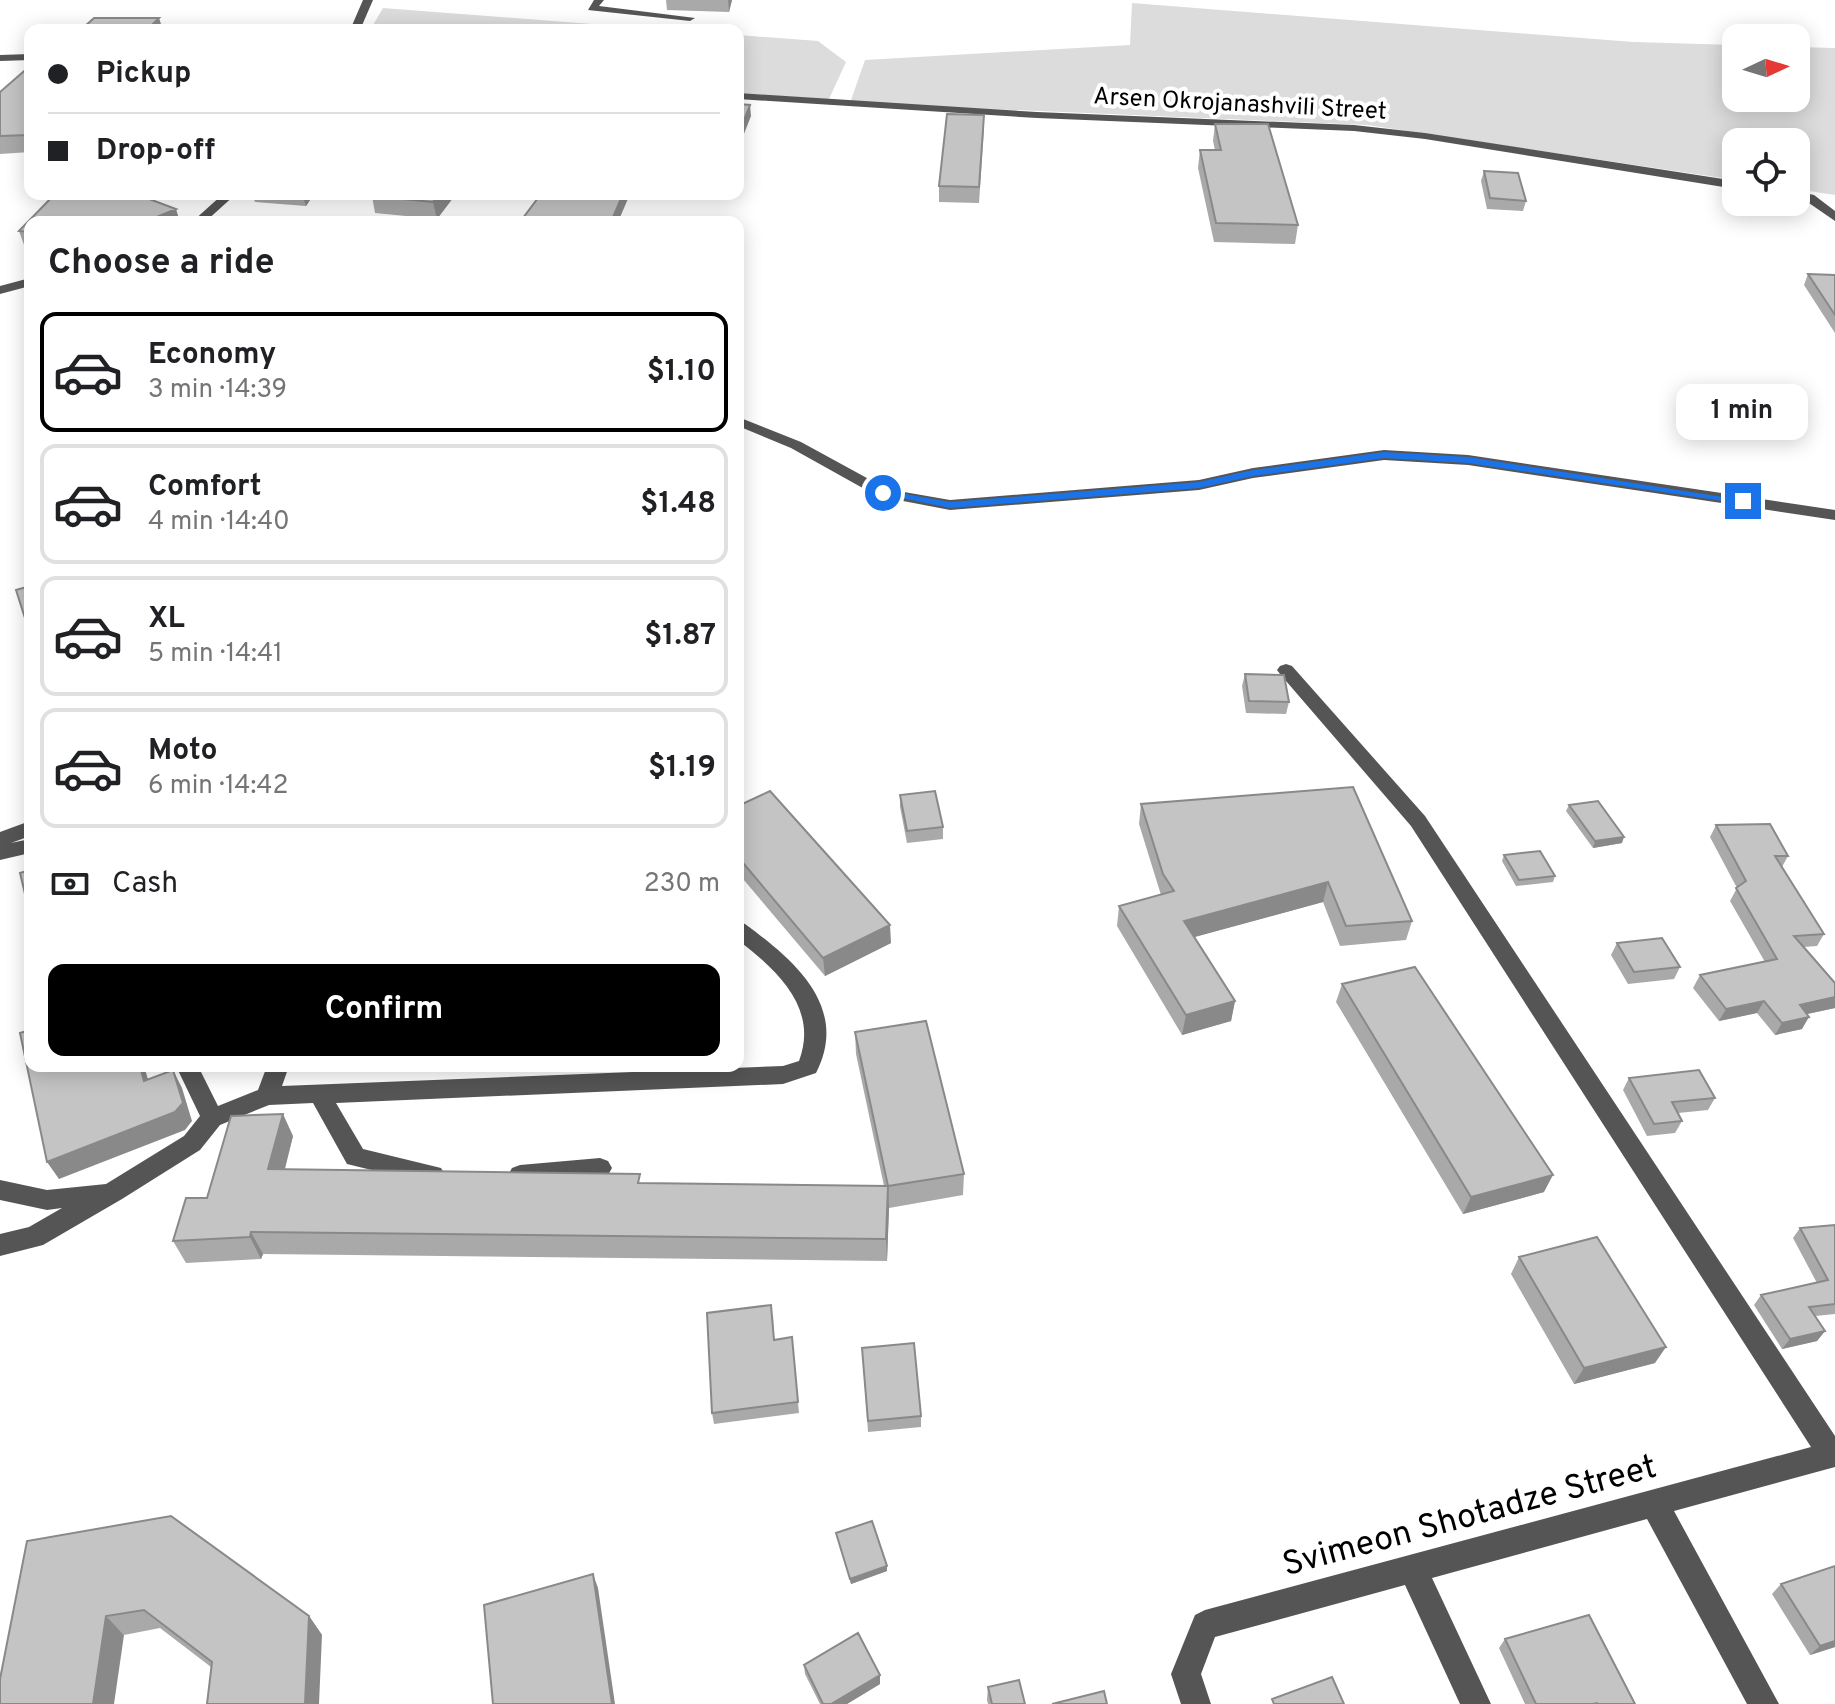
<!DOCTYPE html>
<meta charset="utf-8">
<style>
body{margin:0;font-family:Overpass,sans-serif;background:#f2f2f2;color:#202124;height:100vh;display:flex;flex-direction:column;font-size:30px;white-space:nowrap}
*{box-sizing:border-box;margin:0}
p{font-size:26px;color:#757577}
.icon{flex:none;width:44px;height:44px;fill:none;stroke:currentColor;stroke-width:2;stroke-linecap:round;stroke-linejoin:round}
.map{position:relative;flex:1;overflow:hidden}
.drawer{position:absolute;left:24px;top:216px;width:720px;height:856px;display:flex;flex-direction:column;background:#fff;border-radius:16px;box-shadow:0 4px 20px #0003}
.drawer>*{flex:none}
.hud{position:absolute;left:24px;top:24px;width:720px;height:176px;border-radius:16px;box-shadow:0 4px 20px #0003;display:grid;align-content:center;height:176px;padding:0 24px;background:#fff}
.needle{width:52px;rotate:86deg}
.tools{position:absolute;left:1722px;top:24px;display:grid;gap:16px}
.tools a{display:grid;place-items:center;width:88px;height:88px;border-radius:16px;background:#fff;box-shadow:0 4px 20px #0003;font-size:40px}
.end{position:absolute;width:36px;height:36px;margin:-18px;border:10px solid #1a73e8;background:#fff;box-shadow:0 0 0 4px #fff}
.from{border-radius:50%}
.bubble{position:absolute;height:56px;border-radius:16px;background:#fff;box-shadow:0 4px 20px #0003;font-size:26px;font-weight:700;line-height:56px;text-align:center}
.hud b{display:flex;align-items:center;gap:28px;height:76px;font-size:30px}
.hud b+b{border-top:2px solid #e0e0e0}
.hud i{width:20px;height:20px;background:#202124}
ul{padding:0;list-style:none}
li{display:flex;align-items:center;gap:24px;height:120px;margin:0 16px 12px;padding:0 8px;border:4px solid #e0e0e0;border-radius:16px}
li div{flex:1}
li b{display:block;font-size:30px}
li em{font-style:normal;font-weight:700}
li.on{border-color:#000}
li>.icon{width:72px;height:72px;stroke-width:1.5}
h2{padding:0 24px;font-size:36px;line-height:96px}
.pay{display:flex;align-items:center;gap:20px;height:88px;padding:0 24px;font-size:30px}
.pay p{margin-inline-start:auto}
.action{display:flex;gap:16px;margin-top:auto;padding:16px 24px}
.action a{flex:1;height:92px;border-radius:16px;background:#000;color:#fff;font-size:32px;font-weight:700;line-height:92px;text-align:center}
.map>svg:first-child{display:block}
</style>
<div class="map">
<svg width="1835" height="1704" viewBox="0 0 1835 1704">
<rect width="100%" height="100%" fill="#fff"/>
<!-- green -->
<path fill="#dcdcdc" d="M1132,3L1633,42L1736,45V98H1796V47L1835,48V195L1796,189V142H1736V180L1367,125L850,103L865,60L1130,45Z
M383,8L669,30H370Z
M738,35L818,41L846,62L829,99L738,94Z"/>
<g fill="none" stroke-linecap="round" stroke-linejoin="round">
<!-- minor -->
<path fill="#555" fill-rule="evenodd" d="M363,0H373L360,30H350Z
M594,0H604L599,6L695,18L690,21L588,10Z
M30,54V60L0,61V55Z
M738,93L1037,112L1354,125L1425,133L1736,181V189L1425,139L1354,131L1037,118L738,99Z
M1796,191L1814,195L1835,211V221L1806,201L1796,199Z
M223,194H236L205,222H192Z
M30,278V286L0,294V286Z
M738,417L801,442L887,489L950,500L1199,480L1253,468L1384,450L1468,455L1835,510V520L1468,465L1384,460L1253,478L1199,490L950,510L877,496L791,448L738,426Z
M1286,664L1292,666L1425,816L1835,1436V1467L1674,1511L1779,1704H1747L1647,1519L1432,1578L1491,1704H1460L1405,1585L1215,1637L1201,1674L1211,1704H1181L1171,1674L1195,1615L1205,1610L1811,1447L1411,826L1280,674L1277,670L1280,666Z
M30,821V836L11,843L30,839V853L0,860V832Z
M738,921L745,924C794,960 850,1007 816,1073L783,1084L336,1103L363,1149L441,1168L445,1175L441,1182L433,1185L347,1164L313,1103L269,1105L220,1125L200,1150L122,1199L43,1245L0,1256V1234L29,1227L62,1208L47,1210L0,1200V1180L47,1190L106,1184L184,1136L200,1116L176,1066H198L218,1106L258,1090L267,1066H289L282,1086L783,1066L799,1061C819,1008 777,970 738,940Z
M600,1158L608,1161L612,1168L608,1175L600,1178L520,1185L512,1182L508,1175L512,1168L520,1165Z"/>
</g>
<!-- wall -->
<path fill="#a9a9a9" d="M666,0H732L729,12L667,10Z
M30,66V152L0,154V92Z
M1215,124L1298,225L1295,244L1214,242L1198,168L1200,150H1215L1213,141Z
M984,129L979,203L939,202V186Z
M1484,171L1526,201L1523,211L1487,209L1481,181Z
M55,194L180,222H30V245H24L19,231Z
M252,194H314L306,206L255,202Z
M456,194L437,219L375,213L372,196Z
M1808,274L1835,275V333L1804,285Z
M1245,674L1289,702L1286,714L1246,713L1242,686Z
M1353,787L1412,921L1406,940L1340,946L1323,902L1194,937L1235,1001L1231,1021L1182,1035L1117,926L1119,906L1161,895L1139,824L1141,804Z
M900,795L943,827V839L907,843L900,807Z
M1569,805L1622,843L1593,848L1566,811Z
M738,806L891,943L825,976L738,873Z
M1716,825L1788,856L1782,867L1824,934L1817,946L1804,947L1835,983V1008L1807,1014L1802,1029L1775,1035L1757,1013L1719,1021L1693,988L1700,975L1765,962L1730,901L1737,888L1710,837Z
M1504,855L1555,876L1553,882L1516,886L1502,861Z
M1617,943L1680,967L1674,979L1628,984L1611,955Z
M1342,984L1544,1192L1463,1214L1336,1002Z
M855,1032L964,1174L963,1195L889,1208L887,1261L263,1254L261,1259L186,1263L173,1241L207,1198L293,1136L285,1169L642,1183L884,1186L856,1054Z
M1629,1078L1715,1098L1708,1110L1678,1113L1682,1121L1675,1133L1647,1136L1623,1090Z
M1835,1225V1314L1815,1316L1825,1331L1817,1341L1782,1349L1754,1305L1761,1295L1817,1283L1793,1238L1800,1228Z
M1519,1257L1655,1363L1574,1384L1511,1274Z
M773,1316L774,1340L792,1338L799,1413L714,1424L712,1413Z
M862,1348L921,1416V1427L868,1432Z
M836,1533L887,1571L851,1584Z
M27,1541L309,1616L322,1635L211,1667L160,1628L124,1635Z
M1835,1566V1647L1810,1655L1772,1594L1781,1584Z
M1505,1639L1635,1704H1525L1499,1648Z
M804,1665L880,1675V1684L847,1704H820L805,1674Z
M988,1687L1025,1704H988L987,1700Z"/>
<!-- shaded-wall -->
<path fill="#898989" d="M728,0H732L729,12Z
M159,18L163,30H147Z
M750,105L751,116L738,149V135Z
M302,194H314L306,206Z
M440,194H456L437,219L433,202Z
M623,194H630L618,222H611Z
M176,209L180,222H145Z
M1624,837L1622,843L1593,848L1595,841Z
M1328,882L1323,902L1180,941L1184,921Z
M890,925L891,943L825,976L823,958Z
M1835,997V1008L1793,1017L1800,1005Z
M1235,1001L1231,1021L1182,1035L1186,1015Z
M1764,1001L1757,1013L1719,1021L1726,1009Z
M1809,1017L1802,1029L1775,1035L1782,1023Z
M140,1066H144L154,1099L144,1081Z
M173,1070L182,1088L192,1121L185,1130L59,1179L47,1162Z
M283,1114L293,1136L279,1191L268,1169Z
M1553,1175L1544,1192L1463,1214L1471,1197Z
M888,1186L889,1208L887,1261L886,1239Z
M251,1232L263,1254L261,1259L250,1237Z
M1825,1331L1817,1341L1782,1349L1790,1339Z
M1666,1347L1655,1363L1574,1384L1584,1368Z
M887,1566V1571L851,1584L850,1579Z
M593,1574L598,1588L615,1704H612Z
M106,1616L124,1635L114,1704H93Z
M309,1616L322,1635L319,1704H305Z
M1835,1641V1647L1810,1655L1820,1646Z
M880,1675V1684L847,1704H831Z"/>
<!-- building -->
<path fill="#c4c4c4" stroke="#898989" stroke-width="2" d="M94,18H159L147,30H71L75,27H84Z
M30,66V135L0,136V92Z
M738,104L750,105L738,135Z
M947,114L984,115L979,187L939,186Z
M1215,124H1268L1298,225L1216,223L1200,150H1221Z
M1484,171L1518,173L1526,201L1490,198Z
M55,194H136L176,209L145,222H99L95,221L94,222H30V232L19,231Z
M374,194H440L433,202L372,196Z
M541,194H623L611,222H520Z
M1808,274L1835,275V315Z
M30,586V634L16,590Z
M1245,674L1284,675L1289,702L1249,701Z
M1353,787L1412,921L1346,926L1328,882L1184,921L1235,1001L1186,1015L1119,906L1174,891L1163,874L1141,804Z
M770,791L890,925L823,958L738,857V806Z
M935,791L943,827L907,831L900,795Z
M1598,801L1624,837L1595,841L1569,805Z
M1770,824L1788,856H1775L1824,934L1794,936L1835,983V997L1800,1005L1809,1017L1782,1023L1764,1001L1726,1009L1700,975L1777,959L1736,888L1746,881L1716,825Z
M1540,851L1555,876L1519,880L1504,855Z
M30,870V915L20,873Z
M1662,938L1680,967L1634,972L1617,943Z
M1415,967L1553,1175L1471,1197L1342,984Z
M926,1021L964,1174L888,1186L855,1032Z
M30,1030V1066H140L144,1081L173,1070L183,1103L175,1112L47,1162L20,1033Z
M1699,1070L1715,1098L1672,1102L1682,1121L1654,1124L1629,1078Z
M283,1114L268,1169L640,1174L638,1183L888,1186L886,1239L251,1232L250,1237L173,1241L186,1198H207L231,1116Z
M1835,1225V1304L1809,1307L1825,1331L1790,1339L1761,1295L1828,1280L1800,1228Z
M1597,1237L1666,1347L1584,1368L1519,1257Z
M771,1305L774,1340L792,1337L798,1402L712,1413L707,1313Z
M914,1343L921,1416L868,1421L862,1348Z
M171,1516L309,1616L305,1704H207L212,1662L144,1610L106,1616L93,1704H0V1679L27,1541Z
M872,1521L887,1566L850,1579L836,1533Z
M1835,1566V1641L1820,1646L1781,1584Z
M593,1574L612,1704H493L484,1605Z
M1589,1615L1635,1704H1598L1597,1703L1593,1704H1536L1505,1639Z
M858,1633L880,1675L831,1704H823L804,1665Z
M1332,1677L1344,1704H1274L1272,1699Z
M1019,1680L1025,1704H992L988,1687Z
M1104,1691L1107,1704H1052Z"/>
<!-- route -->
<path fill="#1a73e8" d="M1384,452L1468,457L1748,501L1743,504L1468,463L1384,458L1253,476L1199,488L950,508L878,493L883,490L950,502L1199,482L1253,470Z"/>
<g text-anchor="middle" stroke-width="8" stroke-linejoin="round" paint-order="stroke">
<!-- far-street labels -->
<g font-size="24" fill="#000" stroke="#fff">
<text transform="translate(1240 103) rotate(3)" y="8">Arsen Okrojanashvili Street</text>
</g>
<!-- near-street labels -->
<g font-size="34" fill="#000" stroke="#fff">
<text transform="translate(1469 1514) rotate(-15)" y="12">Svimeon Shotadze Street</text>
</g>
</g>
</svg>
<div class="tools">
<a><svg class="needle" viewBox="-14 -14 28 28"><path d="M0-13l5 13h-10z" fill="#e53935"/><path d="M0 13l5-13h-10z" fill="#757577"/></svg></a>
<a><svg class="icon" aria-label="locate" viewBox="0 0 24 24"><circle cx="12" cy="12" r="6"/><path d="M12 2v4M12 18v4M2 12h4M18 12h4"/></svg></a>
</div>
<i class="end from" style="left:883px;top:493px"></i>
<i class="end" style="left:1743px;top:501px"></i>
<div class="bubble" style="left:1676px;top:384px;width:132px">1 min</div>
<div class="hud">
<b><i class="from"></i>Pickup</b>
<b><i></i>Drop-off</b>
</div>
<section class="drawer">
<h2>Choose a ride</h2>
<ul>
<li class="on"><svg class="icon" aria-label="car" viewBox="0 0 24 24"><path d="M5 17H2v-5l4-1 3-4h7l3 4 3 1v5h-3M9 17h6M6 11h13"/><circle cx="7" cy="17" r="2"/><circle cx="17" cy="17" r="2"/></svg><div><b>Economy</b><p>3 min · 14:39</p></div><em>$1.10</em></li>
<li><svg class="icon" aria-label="car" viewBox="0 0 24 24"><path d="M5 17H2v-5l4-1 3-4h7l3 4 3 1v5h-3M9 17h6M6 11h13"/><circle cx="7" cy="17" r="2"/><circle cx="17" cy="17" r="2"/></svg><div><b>Comfort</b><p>4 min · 14:40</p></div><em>$1.48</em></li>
<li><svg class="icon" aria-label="car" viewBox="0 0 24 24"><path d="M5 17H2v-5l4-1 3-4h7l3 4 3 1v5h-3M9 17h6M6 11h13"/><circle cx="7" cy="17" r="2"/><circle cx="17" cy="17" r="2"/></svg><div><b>XL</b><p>5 min · 14:41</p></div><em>$1.87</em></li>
<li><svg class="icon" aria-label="car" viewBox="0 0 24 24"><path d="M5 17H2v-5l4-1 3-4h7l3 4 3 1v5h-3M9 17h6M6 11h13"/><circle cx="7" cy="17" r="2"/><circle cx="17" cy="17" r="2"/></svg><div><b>Moto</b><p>6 min · 14:42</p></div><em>$1.19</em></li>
</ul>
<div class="pay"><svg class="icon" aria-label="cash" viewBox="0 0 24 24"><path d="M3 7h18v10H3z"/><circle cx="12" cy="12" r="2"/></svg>Cash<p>230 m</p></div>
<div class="action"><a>Confirm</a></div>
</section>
</div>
